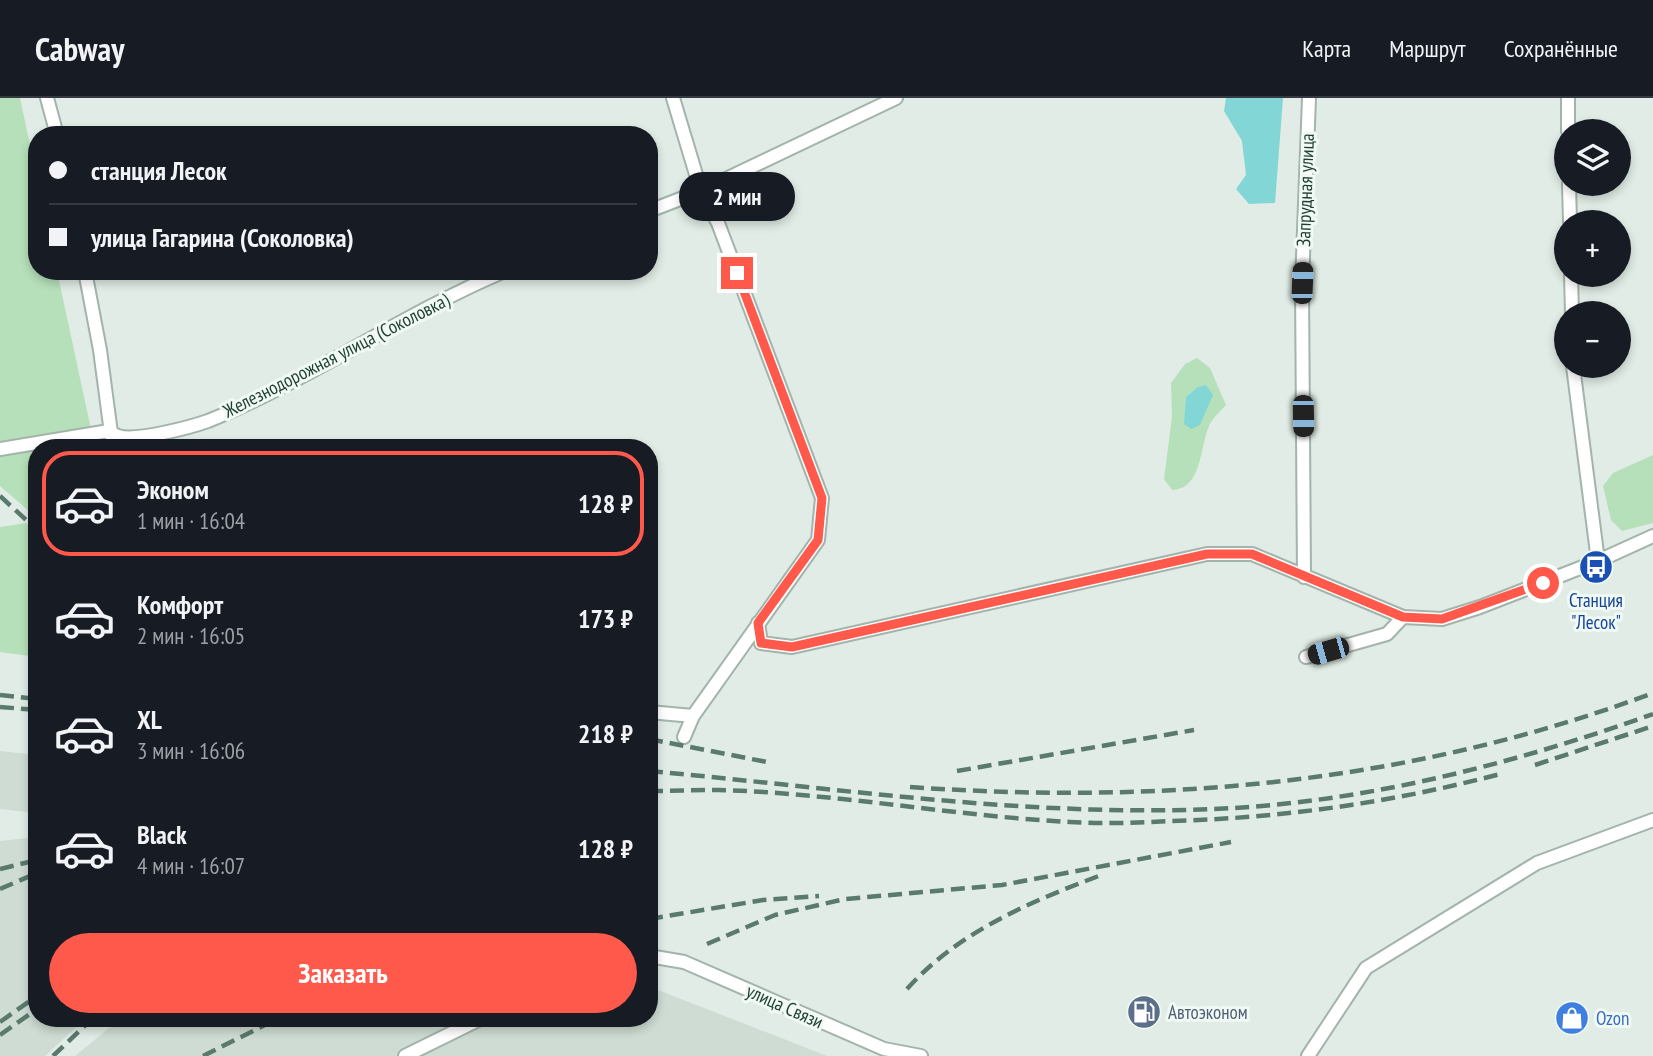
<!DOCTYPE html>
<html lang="ru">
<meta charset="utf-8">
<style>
body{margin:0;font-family:"PT Sans Narrow",sans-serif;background:#20242c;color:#f1f3f6;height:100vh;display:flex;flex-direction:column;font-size:26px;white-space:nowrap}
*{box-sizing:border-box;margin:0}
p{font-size:23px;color:#9ea1a6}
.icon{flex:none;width:38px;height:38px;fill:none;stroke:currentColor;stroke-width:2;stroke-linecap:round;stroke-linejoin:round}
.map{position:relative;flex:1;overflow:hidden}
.drawer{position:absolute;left:28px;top:341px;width:630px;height:588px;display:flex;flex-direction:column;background:#171b24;border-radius:28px;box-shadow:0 4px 10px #0003}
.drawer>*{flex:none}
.banner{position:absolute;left:28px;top:28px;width:630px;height:154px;border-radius:28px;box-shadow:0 4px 10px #0003;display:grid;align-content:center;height:154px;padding:0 21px;background:#171b24}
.fabs{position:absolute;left:1554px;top:21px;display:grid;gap:14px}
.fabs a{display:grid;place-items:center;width:77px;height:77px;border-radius:50%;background:#171b24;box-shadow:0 4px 10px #0003;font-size:35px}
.end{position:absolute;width:32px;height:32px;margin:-16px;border:9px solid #ff594b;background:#fff;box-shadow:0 0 0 4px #fff}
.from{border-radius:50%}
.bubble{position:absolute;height:49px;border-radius:24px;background:#171b24;box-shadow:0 4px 10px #0003;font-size:23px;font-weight:800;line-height:49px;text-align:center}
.car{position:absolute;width:21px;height:42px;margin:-21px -10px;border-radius:9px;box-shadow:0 0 5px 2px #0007;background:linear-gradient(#222 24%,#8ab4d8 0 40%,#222 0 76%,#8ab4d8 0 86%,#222 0)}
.banner b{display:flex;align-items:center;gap:24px;height:66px;font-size:26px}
.banner b+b{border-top:2px solid #363941}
.banner i{width:18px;height:18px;background:#f1f3f6}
ul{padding:12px 0 0;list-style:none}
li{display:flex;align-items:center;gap:21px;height:105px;margin:0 14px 10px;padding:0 7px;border:4px solid transparent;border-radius:28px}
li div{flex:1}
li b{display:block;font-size:26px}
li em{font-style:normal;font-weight:800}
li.current{border-color:#ff594b}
li>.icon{width:63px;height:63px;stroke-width:1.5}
.cta{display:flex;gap:14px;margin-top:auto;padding:14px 21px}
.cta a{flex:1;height:80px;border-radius:42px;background:#ff594b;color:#fff;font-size:28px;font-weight:800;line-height:80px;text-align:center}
header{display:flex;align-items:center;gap:42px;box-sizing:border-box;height:98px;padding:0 35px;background:#171b24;border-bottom:2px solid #363941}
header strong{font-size:33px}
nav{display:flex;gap:38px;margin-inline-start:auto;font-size:24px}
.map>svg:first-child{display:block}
</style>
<header>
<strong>Cabway</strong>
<nav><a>Карта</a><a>Маршрут</a><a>Сохранённые</a></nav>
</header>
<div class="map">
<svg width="1653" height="958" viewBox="0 0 1653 958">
<rect width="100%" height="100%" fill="#e0ece5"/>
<!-- built -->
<path fill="#cedcd3" d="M0,653L37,657V700H29L28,714L0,711Z
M37,739V920L85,921L45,958H0V743Z
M649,879L658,892L827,958H75L120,921L649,920Z"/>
<!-- green -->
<path fill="#b6e0ba" d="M0,0H20L37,80V173H57L95,350H37V420L0,388Z
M1197,260L1210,270L1226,307C1221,312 1215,318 1211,324C1199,345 1204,391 1172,392L1164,381L1172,319L1171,285L1185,266Z
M1653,357V425L1622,433L1611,422L1603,388L1613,375Z
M26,425L37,433V559L0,554V429Z"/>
<!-- water -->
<path fill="#82d7d6" d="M1226,0H1283L1275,105L1249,106L1236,91L1246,77L1242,43L1224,13Z
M1206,287L1213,297L1200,327L1191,331L1184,326L1186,299L1198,289Z"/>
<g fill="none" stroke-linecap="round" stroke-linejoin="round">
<!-- minor casing -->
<g stroke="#a2b4ab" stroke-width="16">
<path id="minor" d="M47,0L57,37
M673,0L701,93L718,125L822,400L818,442L693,618L684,639
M1568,0V33
M1569,86L1570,124
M649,113L701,93L896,0
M85,173L100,252L113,350
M1571,177L1572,215
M1573,268L1598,463
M0,351L109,333C112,335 115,337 118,338C135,344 191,329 208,323C311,281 403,216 505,173
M1304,479L1302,185L1309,0
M758,525L761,545L792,549L1207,456H1252L1403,519L1442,521L1480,509L1598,463L1653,438
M1306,559L1387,536L1403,519
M649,614L693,618
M649,858L684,864L884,951L921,958
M405,958L482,920
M1308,958L1366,870L1537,765L1653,722"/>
</g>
<!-- minor -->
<use href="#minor" stroke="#fff" stroke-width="12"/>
<!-- rail -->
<path stroke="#597a6c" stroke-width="4.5" stroke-dasharray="14 7" stroke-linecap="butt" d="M0,398L37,432
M0,597L37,601
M0,609L37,612
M649,641L767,664
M1535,667L1653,628
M649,673C837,690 1025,719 1214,711C1363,705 1513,666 1653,616
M957,673L1194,632
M910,689C1166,707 1412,685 1653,595
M649,693C672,693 695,692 718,692C836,695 953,718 1070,724C1103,726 1137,725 1171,723C1284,720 1395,704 1504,675
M0,771L37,762
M0,791L37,775
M649,821L763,802L819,798
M707,846L775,817L845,801L1002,787L1231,744
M907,891C959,833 1032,803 1104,776
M0,924L37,898
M0,937L37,911
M53,958L93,920
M203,958L279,920"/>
</g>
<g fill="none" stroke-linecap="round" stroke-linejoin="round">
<!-- route -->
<path stroke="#ff594b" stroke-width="9" d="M737,175L822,400L818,442L758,525L761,545L792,549L1207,456H1252L1403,519L1442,521L1543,485"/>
</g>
<!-- icons -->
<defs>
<g id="bus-disc" transform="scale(1.75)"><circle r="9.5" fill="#1a4fb4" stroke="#f0f9f3"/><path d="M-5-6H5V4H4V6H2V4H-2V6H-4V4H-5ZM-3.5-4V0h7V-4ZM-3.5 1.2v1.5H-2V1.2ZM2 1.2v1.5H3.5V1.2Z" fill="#fff"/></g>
<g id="fuel-disc" transform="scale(1.75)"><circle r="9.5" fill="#5c6f8a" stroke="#f0f9f3"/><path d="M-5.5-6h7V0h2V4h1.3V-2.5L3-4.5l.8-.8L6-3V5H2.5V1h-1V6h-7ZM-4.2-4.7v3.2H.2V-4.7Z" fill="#fff"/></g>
<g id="shop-disc" transform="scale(1.75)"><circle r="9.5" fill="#3f7fe0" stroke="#f0f9f3"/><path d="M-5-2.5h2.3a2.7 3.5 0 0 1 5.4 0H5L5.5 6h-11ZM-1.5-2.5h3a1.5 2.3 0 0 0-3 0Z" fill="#fff"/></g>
</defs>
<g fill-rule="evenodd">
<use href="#bus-disc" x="1596" y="469"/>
<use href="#fuel-disc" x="1144" y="914"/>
<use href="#shop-disc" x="1572" y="920"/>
</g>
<g text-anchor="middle" stroke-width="6" stroke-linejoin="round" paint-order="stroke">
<!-- street labels -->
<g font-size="19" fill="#1f3e31" stroke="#f0f9f3">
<text transform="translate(1305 92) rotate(-88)" y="7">Запрудная улица</text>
<text transform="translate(336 257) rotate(-27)" y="7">Железнодорожная улица (Соколовка)</text>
<text transform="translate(785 908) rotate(24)" y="7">улица Связи</text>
</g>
<!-- transit labels -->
<g font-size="19" fill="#164399" stroke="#f0f9f3">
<text x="1596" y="509">Станция<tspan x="1596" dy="22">"Лесок"</tspan></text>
</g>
<!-- service labels -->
<g font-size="19" fill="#4e5e75" stroke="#f0f9f3" text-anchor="start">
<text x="1168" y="921">Автоэконом</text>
</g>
<!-- shop labels -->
<g font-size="19" fill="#366cbe" stroke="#f0f9f3" text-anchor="start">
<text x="1596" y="927">Ozon</text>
</g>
</g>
</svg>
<div class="fabs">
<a><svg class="icon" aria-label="layers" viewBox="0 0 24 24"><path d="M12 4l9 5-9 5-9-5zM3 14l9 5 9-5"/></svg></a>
<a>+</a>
<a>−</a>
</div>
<i class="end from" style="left:1543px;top:485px"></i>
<i class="end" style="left:737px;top:175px"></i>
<div class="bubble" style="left:679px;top:74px;width:116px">2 мин</div>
<i class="car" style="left:1302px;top:185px;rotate:2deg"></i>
<i class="car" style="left:1303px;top:318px;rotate:179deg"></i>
<i class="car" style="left:1328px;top:553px;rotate:254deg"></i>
<div class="banner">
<b><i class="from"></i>станция Лесок</b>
<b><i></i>улица Гагарина (Соколовка)</b>
</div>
<section class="drawer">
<ul>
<li class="current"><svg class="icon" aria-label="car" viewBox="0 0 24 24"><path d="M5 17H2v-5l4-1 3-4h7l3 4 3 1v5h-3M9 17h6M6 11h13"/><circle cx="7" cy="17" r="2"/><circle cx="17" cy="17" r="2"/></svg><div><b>Эконом</b><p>1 мин · 16:04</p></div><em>128 ₽</em></li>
<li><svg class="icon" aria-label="car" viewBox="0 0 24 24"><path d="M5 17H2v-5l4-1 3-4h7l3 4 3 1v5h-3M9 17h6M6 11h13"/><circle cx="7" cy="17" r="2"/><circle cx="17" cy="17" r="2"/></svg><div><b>Комфорт</b><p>2 мин · 16:05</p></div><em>173 ₽</em></li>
<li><svg class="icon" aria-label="car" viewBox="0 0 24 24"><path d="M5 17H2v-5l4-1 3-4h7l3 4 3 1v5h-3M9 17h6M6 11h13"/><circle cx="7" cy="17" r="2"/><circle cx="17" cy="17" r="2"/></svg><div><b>XL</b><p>3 мин · 16:06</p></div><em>218 ₽</em></li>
<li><svg class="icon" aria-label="car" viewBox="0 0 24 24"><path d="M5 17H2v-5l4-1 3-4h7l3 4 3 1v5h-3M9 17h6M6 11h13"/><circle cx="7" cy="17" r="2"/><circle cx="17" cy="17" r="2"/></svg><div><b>Black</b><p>4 мин · 16:07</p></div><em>128 ₽</em></li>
</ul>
<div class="cta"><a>Заказать</a></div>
</section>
</div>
